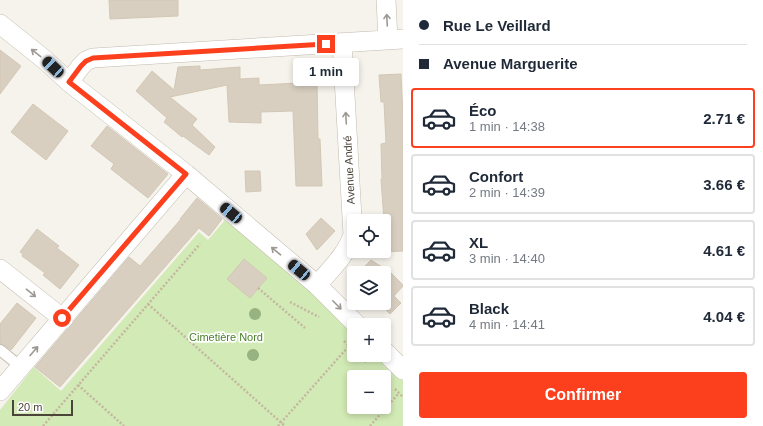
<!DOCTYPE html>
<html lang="fr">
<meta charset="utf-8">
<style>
body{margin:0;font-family:Arial,sans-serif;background:#f2f2f3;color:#1f2937;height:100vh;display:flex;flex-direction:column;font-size:15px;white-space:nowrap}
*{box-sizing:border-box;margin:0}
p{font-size:13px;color:#747a83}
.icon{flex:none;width:22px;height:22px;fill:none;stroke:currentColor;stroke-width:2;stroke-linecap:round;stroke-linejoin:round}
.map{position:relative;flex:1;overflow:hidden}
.side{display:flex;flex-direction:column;background:#fff;width:360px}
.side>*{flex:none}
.top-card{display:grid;align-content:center;height:88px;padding:0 16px;background:#fff}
.controls{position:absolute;left:347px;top:214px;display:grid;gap:8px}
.controls a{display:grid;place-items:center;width:44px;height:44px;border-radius:4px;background:#fff;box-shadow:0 2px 6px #0003;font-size:20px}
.scale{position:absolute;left:12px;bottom:10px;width:61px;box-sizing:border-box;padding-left:4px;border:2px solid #4b4439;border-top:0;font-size:11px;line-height:14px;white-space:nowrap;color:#4b4439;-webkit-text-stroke:3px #fff;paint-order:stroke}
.end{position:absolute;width:18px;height:18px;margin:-9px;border:5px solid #fc3f1d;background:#fff;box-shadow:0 0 0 2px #fff}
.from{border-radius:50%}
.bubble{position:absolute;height:28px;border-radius:4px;background:#fff;box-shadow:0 2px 6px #0003;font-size:13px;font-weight:700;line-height:28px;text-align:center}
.car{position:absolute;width:12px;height:24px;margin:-12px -6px;border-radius:5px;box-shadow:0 0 3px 1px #0007;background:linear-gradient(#222 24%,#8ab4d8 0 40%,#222 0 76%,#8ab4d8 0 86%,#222 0)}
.top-card b{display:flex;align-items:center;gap:14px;height:38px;font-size:15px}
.top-card b+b{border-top:1px solid #e0e1e3}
.top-card i{width:10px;height:10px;background:#1f2937}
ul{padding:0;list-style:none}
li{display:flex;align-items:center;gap:12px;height:60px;margin:0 8px 6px;padding:0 8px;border:2px solid #e0e1e3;border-radius:4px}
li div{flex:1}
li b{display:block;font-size:15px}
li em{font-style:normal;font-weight:700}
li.selected{border-color:#fc3f1d}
li>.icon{width:36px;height:36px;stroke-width:1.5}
.action{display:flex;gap:8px;margin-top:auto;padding:8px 16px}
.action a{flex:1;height:46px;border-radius:4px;background:#fc3f1d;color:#fff;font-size:16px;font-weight:700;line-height:46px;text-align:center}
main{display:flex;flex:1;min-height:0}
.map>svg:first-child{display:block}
</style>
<main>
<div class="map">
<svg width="403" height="426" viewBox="0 0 403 426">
<rect width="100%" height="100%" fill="#f6f3ec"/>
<!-- green -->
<path fill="#d2eab5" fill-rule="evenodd" d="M225,220L305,287L354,332V355H378L403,378V426H0V410L34,367L61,391L199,232L208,240ZM354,377H384V407H354Z"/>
<!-- building -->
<path fill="#d8cfc1" stroke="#d3c7b4" d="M109,0H178V16L110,19Z
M0,50L21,66L0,94Z
M200,66V70L240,67V79L259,78V85L317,82L318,139H320L322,186H296L293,111L261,112V123L229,122L227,85L170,97L197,119L192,125L215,147L209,155L183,136L182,137L164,122L167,118L136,91L152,71L174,90L178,67Z
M401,74L403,115V251L384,252V221L381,179H382L381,144L386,143L384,102H381L379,75Z
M33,104L68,131L46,160L11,132Z
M107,126L168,174L148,198L111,169L114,164L91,146Z
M245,171H260L261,191L246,192Z
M197,198L222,219L209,236L199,228L60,387L35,367L129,257L140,266L181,219H180Z
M321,218L335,231L317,250L306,234Z
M37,229L59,246L57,248L79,265L60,289L43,275L45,273L22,256L23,254L20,252Z
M244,259L267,278L250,298L227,279Z
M371,260L390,272L403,285V286L394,296L401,303L390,314L379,303H384V273H358Z
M17,303L36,318L11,350L4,345L0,344V324Z"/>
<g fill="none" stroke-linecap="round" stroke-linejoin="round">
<!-- lane casing -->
<g stroke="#c2bbae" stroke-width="12">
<path id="lane" d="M0,350L21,367"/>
</g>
<!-- street casing -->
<g stroke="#c2bbae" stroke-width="20">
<path id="street" d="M386,0L388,40
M0,24L45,60L69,82L186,174L317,285L357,325
M69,82L81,66L86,61L93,58L403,39
M0,269L62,318
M317,285C331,269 346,255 353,235L342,43
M384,351L403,370
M0,391L186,174"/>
</g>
<!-- path -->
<path stroke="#c4b79f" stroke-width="2.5" stroke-dasharray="2 2" stroke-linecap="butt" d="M258,288L305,328
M290,302L319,317
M148,304L285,426
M344,341L354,351
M359,355L367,363
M78,385L124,426
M395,389L403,397
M43,426L200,244
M278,426L349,346
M370,426L399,393"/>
<!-- lane -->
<use href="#lane" stroke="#fff" stroke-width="10"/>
<!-- street -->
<use href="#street" stroke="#fff" stroke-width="19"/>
</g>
<!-- trees -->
<g fill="#97b381">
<circle cx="255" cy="314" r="6"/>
<circle cx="253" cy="355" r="6"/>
</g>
<!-- one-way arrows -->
<defs><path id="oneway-shaft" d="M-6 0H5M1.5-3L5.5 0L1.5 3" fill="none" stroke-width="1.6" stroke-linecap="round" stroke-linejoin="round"/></defs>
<g stroke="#9c9892">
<use href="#oneway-shaft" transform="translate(387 20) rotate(-93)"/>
<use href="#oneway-shaft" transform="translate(36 53) rotate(-142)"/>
<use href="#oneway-shaft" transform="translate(346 118) rotate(-93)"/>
<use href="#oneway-shaft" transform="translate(276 251) rotate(-140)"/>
<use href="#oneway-shaft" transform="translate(31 293) rotate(39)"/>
<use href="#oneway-shaft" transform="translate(337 305) rotate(45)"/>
<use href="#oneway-shaft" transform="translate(34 351) rotate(-49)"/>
</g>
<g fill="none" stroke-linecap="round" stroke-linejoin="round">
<!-- route -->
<path stroke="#fc3f1d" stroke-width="5" d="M62,318L186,174L69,82L81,66L86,61L93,58L326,44"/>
</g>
<g text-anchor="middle" stroke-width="3.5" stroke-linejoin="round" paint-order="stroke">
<!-- street labels -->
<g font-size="11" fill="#4b4439" stroke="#fff">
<text transform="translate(349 170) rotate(-93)" y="4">Avenue André</text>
</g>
<!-- park labels -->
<g font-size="11" fill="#4a7f2a" stroke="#fff">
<text x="226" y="341">Cimetière Nord</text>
</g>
</g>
</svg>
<div class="controls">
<a><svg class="icon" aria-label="locate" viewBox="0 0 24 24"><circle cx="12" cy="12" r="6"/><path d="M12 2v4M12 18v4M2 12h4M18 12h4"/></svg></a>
<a><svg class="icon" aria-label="layers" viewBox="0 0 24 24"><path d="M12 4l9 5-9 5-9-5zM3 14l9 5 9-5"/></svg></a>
<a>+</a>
<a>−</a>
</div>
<div class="scale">20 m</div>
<i class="end from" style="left:62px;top:318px"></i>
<i class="end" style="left:326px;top:44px"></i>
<div class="bubble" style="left:293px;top:58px;width:66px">1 min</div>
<i class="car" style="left:53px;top:67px;rotate:313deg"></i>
<i class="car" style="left:231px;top:213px;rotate:310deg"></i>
<i class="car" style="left:299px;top:270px;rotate:310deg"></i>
</div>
<section class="side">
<div class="top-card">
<b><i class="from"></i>Rue Le Veillard</b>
<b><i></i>Avenue Marguerite</b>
</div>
<ul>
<li class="selected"><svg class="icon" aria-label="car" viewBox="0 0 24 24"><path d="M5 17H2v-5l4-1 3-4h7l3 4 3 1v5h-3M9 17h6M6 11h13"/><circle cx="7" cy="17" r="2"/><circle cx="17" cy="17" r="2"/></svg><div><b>Éco</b><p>1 min · 14:38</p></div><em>2.71 €</em></li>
<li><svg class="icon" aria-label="car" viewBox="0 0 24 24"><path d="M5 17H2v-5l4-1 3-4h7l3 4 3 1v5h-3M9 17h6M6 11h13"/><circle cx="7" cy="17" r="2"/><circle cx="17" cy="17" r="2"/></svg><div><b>Confort</b><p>2 min · 14:39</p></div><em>3.66 €</em></li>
<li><svg class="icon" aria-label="car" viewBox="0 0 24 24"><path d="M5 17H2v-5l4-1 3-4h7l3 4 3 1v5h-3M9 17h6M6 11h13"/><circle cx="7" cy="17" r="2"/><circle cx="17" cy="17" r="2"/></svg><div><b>XL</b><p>3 min · 14:40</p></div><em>4.61 €</em></li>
<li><svg class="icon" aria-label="car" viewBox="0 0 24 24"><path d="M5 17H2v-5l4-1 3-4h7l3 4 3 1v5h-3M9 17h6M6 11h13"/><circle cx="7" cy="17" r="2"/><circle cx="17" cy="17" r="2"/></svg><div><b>Black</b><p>4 min · 14:41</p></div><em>4.04 €</em></li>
</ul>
<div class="action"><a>Confirmer</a></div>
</section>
</main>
